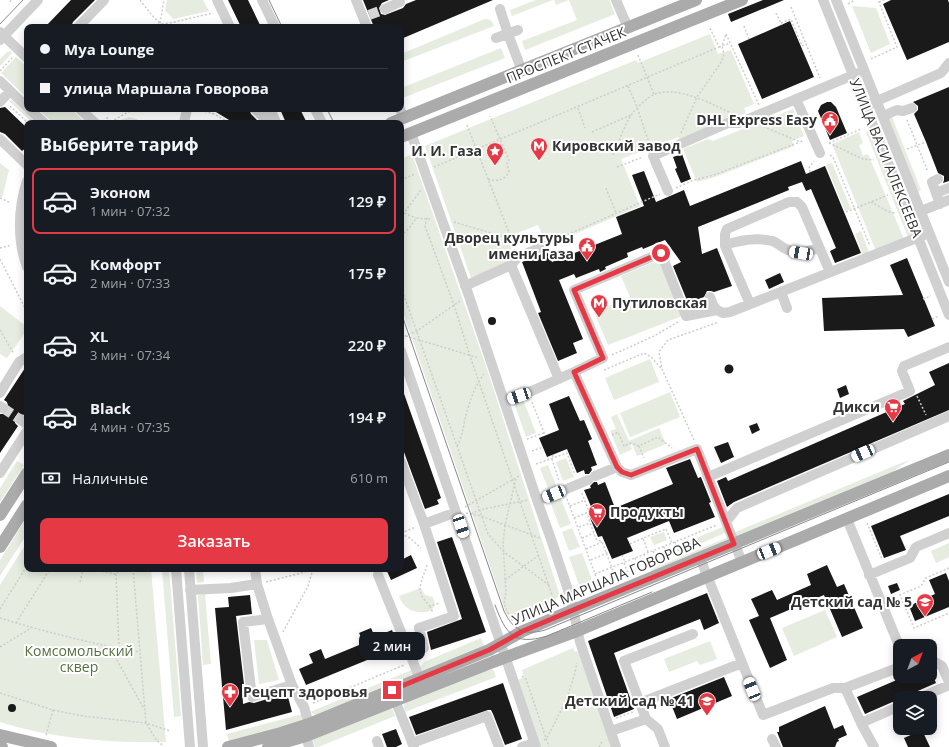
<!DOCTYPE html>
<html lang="ru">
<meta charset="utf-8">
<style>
body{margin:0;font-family:"Open Sans",sans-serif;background:#242831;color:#f1f3f6;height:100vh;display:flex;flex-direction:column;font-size:15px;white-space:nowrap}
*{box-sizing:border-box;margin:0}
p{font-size:13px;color:#9ea1a6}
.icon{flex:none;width:22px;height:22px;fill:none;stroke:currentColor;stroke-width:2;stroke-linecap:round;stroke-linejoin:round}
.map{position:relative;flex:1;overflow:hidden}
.panel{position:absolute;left:24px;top:120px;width:380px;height:452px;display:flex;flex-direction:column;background:#171b24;border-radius:8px;box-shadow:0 2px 10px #0003}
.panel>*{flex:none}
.guide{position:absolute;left:24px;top:24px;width:380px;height:88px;border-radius:8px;box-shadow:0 2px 10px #0003;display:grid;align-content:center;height:88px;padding:0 16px;background:#171b24}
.needle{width:26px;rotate:41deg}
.fabs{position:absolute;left:893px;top:639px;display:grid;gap:8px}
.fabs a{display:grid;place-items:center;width:44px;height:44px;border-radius:8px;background:#171b24;box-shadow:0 2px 10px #0003;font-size:20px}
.end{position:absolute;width:18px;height:18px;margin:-9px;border:5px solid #e63946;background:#fff;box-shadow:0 0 0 2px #fff}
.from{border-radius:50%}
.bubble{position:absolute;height:28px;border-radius:8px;background:#171b24;box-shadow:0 2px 10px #0003;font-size:13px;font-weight:600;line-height:28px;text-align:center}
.car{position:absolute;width:12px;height:24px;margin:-12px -6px;border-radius:5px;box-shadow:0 0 3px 1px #0007;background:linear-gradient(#fff 24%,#345 0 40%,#fff 0 76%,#345 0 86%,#fff 0)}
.guide b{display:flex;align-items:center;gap:14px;height:38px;font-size:15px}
.guide b+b{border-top:1px solid #363941}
.guide i{width:10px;height:10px;background:#f1f3f6}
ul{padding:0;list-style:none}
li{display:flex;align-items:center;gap:12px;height:66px;margin:0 8px 6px;padding:0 8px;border:2px solid transparent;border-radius:8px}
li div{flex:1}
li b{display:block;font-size:15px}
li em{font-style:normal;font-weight:600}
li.active{border-color:#e63946}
li>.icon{width:36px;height:36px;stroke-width:1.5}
h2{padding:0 16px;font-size:18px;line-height:48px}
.pay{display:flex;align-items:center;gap:10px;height:44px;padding:0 16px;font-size:15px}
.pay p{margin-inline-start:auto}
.button{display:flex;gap:8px;margin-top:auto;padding:8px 16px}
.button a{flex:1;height:46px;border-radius:8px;background:#e63946;color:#fff;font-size:16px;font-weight:600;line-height:46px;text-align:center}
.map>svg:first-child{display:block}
</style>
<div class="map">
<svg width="949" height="747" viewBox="0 0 949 747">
<rect width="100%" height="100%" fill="#fff"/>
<!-- green -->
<path fill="#e6ecdf" d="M167,0H203L209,11L173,19L169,14L165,11Z
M536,0H553L512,16L510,10Z
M554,0H609L615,14L525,50L522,41L577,20L569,0L556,5Z
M852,6L876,8L890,44L871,53Z
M485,19C491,19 492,21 494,26L401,62V54Z
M710,34L718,54L731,50L754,104L744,108L746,113L680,140L678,137L621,159L640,206L547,246L538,225L507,237L514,257L503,265L471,278L425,146L636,60L638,63Z
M501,48L505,58L405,97L401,96V79L404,87Z
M10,51L12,53L0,66V59L7,52Z
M16,57L27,67V98L1,73Z
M12,100L36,123H33L9,101Z
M38,109H71L86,123H53Z
M793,109L804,136L792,141L794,146L715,177L697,182L683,149L708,139L713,141Z
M129,117L137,119L138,122L135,123L114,122Z
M892,117L921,190L918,192L888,118Z
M869,131L912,236L908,237L866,132Z
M859,132L863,143L859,145L863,156L868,154L904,239L876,251L832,144Z
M412,154L487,369L560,596L556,598V601L553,607L520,620L516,619L513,621L506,613L401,306V159Z
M0,163L9,170L2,198L0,197Z
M832,163L851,209L845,211L826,165Z
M861,231L869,252L863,255L855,234Z
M659,260L682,316L608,345L594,312L630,297L621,276Z
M0,306L27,327V330L7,358L0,354Z
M650,359L659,382L614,400L605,378Z
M670,392L680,417L630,437L620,413Z
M521,399L524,402L536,433L526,437L514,403Z
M617,414L629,441L659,428L666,444L637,456L632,444L630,445L632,449L620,455L610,431L616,429L611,417Z
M566,458L574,477L563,481L556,462Z
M911,459L891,473L737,537L733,533Z
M17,461L24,465L0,502V488Z
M548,465L557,488L549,491L540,468Z
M560,497L571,524L560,528L550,501Z
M27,517V534L0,576V560Z
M725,526L727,532L681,552L679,545Z
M572,528L580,547L569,551L562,532Z
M664,532L667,540L654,545L650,537Z
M729,537L730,541L652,573L651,569Z
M27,542V569H151L166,742C110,743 54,739 0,722V585Z
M949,543V557L936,563L931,551Z
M582,553L595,588L582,593L569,557Z
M162,569H169L181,716L174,717Z
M196,569H203L204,582L197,583Z
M421,588C423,594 426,596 433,597L435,604L432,610C418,616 404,610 399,596Z
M205,594L211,664L203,665L198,595Z
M825,610L837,637L794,656L782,628Z
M481,638L484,646L423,672L420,667L424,662Z
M254,640H267L279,680L259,684Z
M710,641L717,659L700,665L697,661L669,672L664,659Z
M573,648L575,652L579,651L611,747H541L518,680L524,677L522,670Z
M414,669V675L316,716L310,712Z
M493,669L496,677L405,712L404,707L405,701L470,675Z
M389,708L393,710L395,716L318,747H315L312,739Z
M302,714L303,721L278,729L229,741L227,734Z"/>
<!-- building -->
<path fill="#1a1a1a" d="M71,0H95L73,22L71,27H45Z
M228,0H248L261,27H241Z
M363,0H389L382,3L379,8L381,14L385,15L403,8L406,4L416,0H493L401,39V27H374Z
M763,0H784L731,22L728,14Z
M891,0H948L949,3V42L907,60L883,4Z
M790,21L814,77L762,99L738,44Z
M949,87V181L943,183L944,180V176L938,173L926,142L914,114L918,110V106L913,102Z
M827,102H831L836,107L847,133L830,140L818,111L821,105Z
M5,107L27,128V147L22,151L5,134L0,132V108Z
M211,109H249L251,114L260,123H234Z
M280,109H300L306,121L302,123H286Z
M682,154L691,179L681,183L675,169L677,168L673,157Z
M801,161L806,174L825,166L861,253L835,263L830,251L836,248L811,189L806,191L802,182L788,187L789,190L698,227L702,254L717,248L732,286L714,292L711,291H707L704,297L688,303L673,266L681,262L665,240L643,249L642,247L627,253L628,257L605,267L606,269L600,272L599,269L576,278L574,274L559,280L583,339L573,343L577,353L558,361L538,313L541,312L522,262L547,252L552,262L622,234L616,217L644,206L632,175L644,171L656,202L684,190L690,206Z
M907,258L935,326L908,337L904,329L824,331L822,298L903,295L890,265Z
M780,273L784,282L769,289L765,280Z
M488 321a4 4 0 1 1 8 0a4 4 0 1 1-8 0Z
M949,363V410L734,502L727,507L717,481L726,477L728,481L905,404L903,401L935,385L929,372Z
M724.5 369a4.5 4.5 0 1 1 9 0a4.5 4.5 0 1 1-9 0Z
M27,365V411L25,415L18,414L15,417V423L18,426L0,453V414H6L9,409L7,402L4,400Z
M846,385L849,394L840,398L837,389Z
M401,388H402L441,498L437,500L439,504L425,509L401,444Z
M569,396L580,421L584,420L592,439L588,441L597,465L591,467L592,470L589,474H585L584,470L577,473L567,449L547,457L539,438L559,430L549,404Z
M757,423L760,430L752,434L749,426Z
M728,442L734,457L721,463L714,447Z
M690,459L698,478L701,477L711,502L709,503L715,517L674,533L669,521L627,538L633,551L612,559L602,536L598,537L590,518L595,516L584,490L591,488L590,486L594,482H597L598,485L605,482L615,508L673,484L666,468Z
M949,494V516L900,536L906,550L884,558L871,526Z
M452,537L486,632L431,650L427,632L462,619L437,542Z
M411,555L417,568L391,580L386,569H401V560Z
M827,565L837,587L844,584L863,628L842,637L824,595L770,618L787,660L770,668L749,620L759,616L751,599L772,590L777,600L811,585L807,574Z
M946,573L949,581V607L915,621L909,606L935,594L929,580Z
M897,583L900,590L891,594L888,586Z
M707,593L719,623L704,630L700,619L614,653L634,709L614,717L588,641Z
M250,595L252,614L236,616L244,684H242L243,704L249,702L254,703L287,693L292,712L226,730L215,608L229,607L228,597Z
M371,628L375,637L392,630L399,647L306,685L299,669L313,663L309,654L321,649L325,659L364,643L359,633Z
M906,676H933L936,683L865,714L857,697Z
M724,677L732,696L677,719L669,699Z
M503,683L522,739L505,745L493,714L491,710H488L416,735L409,717Z
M8 708a4 4 0 1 1 8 0a4 4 0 1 1-8 0Z
M825,706L834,729L843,725L847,735L838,739L839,741L837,742L835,747H783L777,732H779V727Z
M396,729L402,744L396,747H387L382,734Z
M922,730L930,747H908L904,738Z"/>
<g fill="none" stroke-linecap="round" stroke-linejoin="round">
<!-- minor-tunnel -->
<path stroke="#d6d6d6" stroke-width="10" stroke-dasharray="10 5" stroke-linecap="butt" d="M369,15L385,9
M3,408L21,420"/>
<!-- path -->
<path stroke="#cdcdcd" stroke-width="1.5" stroke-dasharray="2 2" stroke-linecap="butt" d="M140,0C148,10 155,21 166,27
M10,2L11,0
M879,2L884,0
M848,4L855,0
M791,7L806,44
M776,13L782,25
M781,23L791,19L802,46L806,44L820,78
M744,26L749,39
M138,27L170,23L213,13
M159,27L160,24L164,0
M726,34L759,105
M719,47L730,43
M638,55L654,94
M871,59L897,47L878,0
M0,71L13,57
M628,86L637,107L650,146
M10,106L28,123
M578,108L585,128
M197,109L214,114L230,123
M907,120L928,172
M104,122L108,117
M111,122L128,112L138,109
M467,125L515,248
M760,125L800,142L804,140
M592,132L631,115
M681,133L697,97L722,61L724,54L722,46L726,34
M829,143L863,159L874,160
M829,143L861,129
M907,149L926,142
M613,155C618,144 625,123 632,114C636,108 649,96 655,94C678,86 710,103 731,113
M830,155L833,157L870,246
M434,167L719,47L709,26
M617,167L643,157
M810,172L809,168L814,161
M488,179C497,182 506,180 509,171L507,164L509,160L490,116
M401,180L415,174
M606,188L616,213
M676,188L694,180L714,175L800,142
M0,198L11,203
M871,202L889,212L895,213
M401,208L404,213L421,190
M846,212L888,195
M401,215L404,213L416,218
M427,218L425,226L454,305L470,356L553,598L558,604
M454,222L511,239
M401,236L411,226L416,218L430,219
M553,241L660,194
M0,248L12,245
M0,259L27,312
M401,287L488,534L504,552L549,585
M923,299L931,296
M932,319L939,316
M0,330L14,354
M406,336L479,358
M401,338L417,331L460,301
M612,355L654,336L678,322
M604,370L644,353L651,357L662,369
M917,396L926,415
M532,402L545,435
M612,435L618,432L624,446L631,443L639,446L658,437L672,448
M527,439L544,433
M694,440L662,369L659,352L668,340L719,322
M457,446C462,437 463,429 465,419C469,404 474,386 484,374
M639,446L644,458
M532,451L543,447
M553,455L552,459L559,481
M536,464L567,453L575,475
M582,493L589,512L588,517L596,539L602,542L617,581
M567,499L595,574L717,525
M570,506L585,500
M465,507L519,476
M466,513L481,516L540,538
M471,514L479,510L528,500
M574,518L589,512
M867,523L882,559
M579,527L590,523
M401,533L416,527
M401,534L410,538L421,548
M582,538L594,533
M675,542L680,555
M630,544L643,538
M664,547L669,559
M586,549L602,542
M653,551L659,564
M648,552L643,538L666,529L672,543
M644,554L649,567
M622,555L625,562
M635,558L640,571
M591,560L609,552
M624,563L629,576
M427,565C421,584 414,591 430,606L440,603
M949,568L926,578L921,586L900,595L914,628L949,613
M90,569L116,574L122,569
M133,569L146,723L157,741L164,746
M116,574L119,648
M595,574L600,587
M505,580L539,555
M80,582L83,569
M266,582L312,570
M430,606L433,613
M0,609L27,566
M0,618C46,632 92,644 140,652
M16,623L50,569
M515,624L509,616L504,604L506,592L503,543L505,525L516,478
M283,632L308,586L313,569
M109,646L144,709
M0,647L31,628
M522,676L526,679L549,747
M0,693L53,710L83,716L146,723L170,731
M313,703L404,665
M616,718L633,712
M46,735L53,710
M544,740L546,739C559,716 572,690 577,663
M599,747L603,740"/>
<!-- minor -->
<path stroke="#d0d0d0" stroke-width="10" d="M217,0L230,27
M262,0L275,27
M356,0L367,27
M616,0L628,28
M823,0L949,315
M836,0L949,282
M385,9L400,2
M500,9L508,34L522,71
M78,27L104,0
M0,32L27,58
M496,38L518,30
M0,40L38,0
M0,81L27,107
M796,99L820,153
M0,102L10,91
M870,104L941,73L949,63
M29,109L44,123
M80,109L95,123
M255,109L270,123
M270,109L276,122L275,123
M315,109L322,123
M400,109L404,118
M883,116L897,110L903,111L912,108
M184,123L187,109
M411,133L469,296L537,500L552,542L571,599L580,642L616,747
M0,139L27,165
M938,179L932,182L940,204
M27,181C18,208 17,240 27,267
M668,191L653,156L728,123H739L858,73
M936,193L949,188
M916,213L949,200
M725,245C740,240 756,237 772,241C777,242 781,247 786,249C797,255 808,251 819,248
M511,265L559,379
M465,286L511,265L518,257L544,246
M781,292L787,308
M710,297L713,305L717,310
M750,304L725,246V234L727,229L789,202H797L802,207L830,272
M401,351L536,747
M574,372L603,358L574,290L661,253L686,316L717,310L723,313L730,312L929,233
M0,393L19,362L27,357
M504,401L534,390L574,372L617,467L622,472L631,475L697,449L742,562
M0,406L3,408
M21,420L27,424
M401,462L424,524L454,616L419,628L424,648
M0,473L27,431
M595,476L617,467
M708,477L910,391L902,371L904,366L949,347
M537,500L545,498L588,480
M847,519L900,648
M726,522L737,508L949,416
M424,524L456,512
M700,558L763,715L833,688H845L900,667
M176,569L190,747
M189,569L203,747
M378,575L420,679
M869,575L910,558L916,547L949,533
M257,584L268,619L292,685L304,707L309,724
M190,590L231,588L257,584L255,569
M268,619L243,622L252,697L292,685
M930,659L942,666L949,682
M845,688L861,723L874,747
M919,698L949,685
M395,700L414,747
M640,703L742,663
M861,723L900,706
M611,731L646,719
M306,736L309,747
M772,739L776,747
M377,741L379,747
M412,743L487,716L499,747
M522,747L534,743
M665,747L658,729L646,719L624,661L693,634"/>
<!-- major -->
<path stroke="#ababab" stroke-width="12" d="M391,123L696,0
M401,137L742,0
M0,515L27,473
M0,547L27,505
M0,735L51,747
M0,747H2
M228,747L281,733L309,724L489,650L523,631L573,610L949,455
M268,747L306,736L493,662L577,631L949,476"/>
<!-- tram -->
<path stroke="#888" stroke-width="1" d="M269,0L282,27
M0,24L23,0
M327,109L334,123
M401,312L504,611C513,630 524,636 545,630L949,462
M495,605C506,634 514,646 547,636L652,592"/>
</g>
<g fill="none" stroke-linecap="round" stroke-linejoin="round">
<!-- route -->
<path stroke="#e63946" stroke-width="5" d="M392,690L489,650L523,631L573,610L734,544L697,449L631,475L622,472L617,467L574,372L603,358L574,290L661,253"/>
</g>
<!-- icons -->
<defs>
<g id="civic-pin" transform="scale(0.9)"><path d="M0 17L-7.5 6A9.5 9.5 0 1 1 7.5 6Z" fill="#e63946" stroke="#fff"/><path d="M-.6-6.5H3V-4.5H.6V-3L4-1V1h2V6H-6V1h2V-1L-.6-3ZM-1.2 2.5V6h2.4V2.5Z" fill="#fff"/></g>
<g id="metro-pin" transform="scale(0.9)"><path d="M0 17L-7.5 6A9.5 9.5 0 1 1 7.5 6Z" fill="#e63946" stroke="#fff"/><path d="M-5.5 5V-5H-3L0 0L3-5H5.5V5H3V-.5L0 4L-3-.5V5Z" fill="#fff"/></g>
<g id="sight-pin" transform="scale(0.9)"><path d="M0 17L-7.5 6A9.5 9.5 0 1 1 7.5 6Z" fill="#e63946" stroke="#fff"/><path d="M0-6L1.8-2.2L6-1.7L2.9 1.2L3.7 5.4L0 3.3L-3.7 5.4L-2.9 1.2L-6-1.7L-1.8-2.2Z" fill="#fff"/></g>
<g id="supermarket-pin" transform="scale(0.9)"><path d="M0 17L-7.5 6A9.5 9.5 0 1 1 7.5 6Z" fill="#e63946" stroke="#fff"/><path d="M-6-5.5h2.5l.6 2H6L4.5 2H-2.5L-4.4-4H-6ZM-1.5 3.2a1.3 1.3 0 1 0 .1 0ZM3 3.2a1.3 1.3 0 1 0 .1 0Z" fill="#fff"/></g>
<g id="school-pin" transform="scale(0.9)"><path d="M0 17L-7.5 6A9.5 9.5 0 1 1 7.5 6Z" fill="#e63946" stroke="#fff"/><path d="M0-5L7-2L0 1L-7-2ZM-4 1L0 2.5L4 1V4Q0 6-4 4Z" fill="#fff"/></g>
<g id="pharmacy-pin" transform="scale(0.9)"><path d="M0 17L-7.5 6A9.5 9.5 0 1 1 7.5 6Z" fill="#e63946" stroke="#fff"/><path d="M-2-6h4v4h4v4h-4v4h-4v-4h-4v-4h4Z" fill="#fff"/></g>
</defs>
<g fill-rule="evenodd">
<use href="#civic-pin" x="830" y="120"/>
<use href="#metro-pin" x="539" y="146"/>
<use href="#sight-pin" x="495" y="151"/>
<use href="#civic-pin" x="587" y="246"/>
<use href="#metro-pin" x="599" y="303"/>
<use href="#supermarket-pin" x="893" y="407"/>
<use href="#supermarket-pin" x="597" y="512"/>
<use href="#school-pin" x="925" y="602"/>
<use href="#pharmacy-pin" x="230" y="692"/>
<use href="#school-pin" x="707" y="701"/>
</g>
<g text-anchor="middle" stroke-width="4" stroke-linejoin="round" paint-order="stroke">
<!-- street labels -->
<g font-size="14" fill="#333" stroke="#fff">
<text transform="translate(566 55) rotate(-22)" y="5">ПРОСПЕКТ СТАЧЕК</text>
<text transform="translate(886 158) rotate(68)" y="5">УЛИЦА ВАСИ АЛЕКСЕЕВА</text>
<text transform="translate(606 581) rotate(-23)" y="5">УЛИЦА МАРШАЛА ГОВОРОВА</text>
</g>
<!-- poi labels -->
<g font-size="14" font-weight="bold" fill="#333" stroke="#fff" text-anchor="end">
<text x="817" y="125">DHL Express Easy</text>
<text x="552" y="151" text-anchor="start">Кировский завод</text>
<text x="482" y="156">И. И. Газа</text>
<text x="574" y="243">Дворец культуры<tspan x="574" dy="16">имени Газа</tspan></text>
<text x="612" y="308" text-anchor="start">Путиловская</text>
<text x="880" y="412">Дикси</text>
<text x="610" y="517" text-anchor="start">Продукты</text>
<text x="912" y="607">Детский сад № 5</text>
<text x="243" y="697" text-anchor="start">Рецепт здоровья</text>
<text x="694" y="706">Детский сад № 41</text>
</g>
<!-- park labels -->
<g font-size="14" fill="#56703f" stroke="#fff">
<text x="79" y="656">Комсомольский<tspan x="79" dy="16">сквер</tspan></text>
</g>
</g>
</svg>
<div class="fabs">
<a><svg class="needle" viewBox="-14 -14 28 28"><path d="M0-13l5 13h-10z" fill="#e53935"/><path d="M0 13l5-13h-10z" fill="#9ea1a6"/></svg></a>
<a><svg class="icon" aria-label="layers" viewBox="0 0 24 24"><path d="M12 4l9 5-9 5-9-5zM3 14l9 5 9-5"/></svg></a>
</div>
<i class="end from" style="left:661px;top:253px"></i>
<i class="end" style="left:392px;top:690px"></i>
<div class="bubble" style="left:359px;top:632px;width:66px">2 мин</div>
<i class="car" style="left:801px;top:253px;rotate:280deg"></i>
<i class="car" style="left:519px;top:396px;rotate:251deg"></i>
<i class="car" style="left:863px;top:453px;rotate:246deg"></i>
<i class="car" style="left:554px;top:494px;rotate:248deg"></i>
<i class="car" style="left:461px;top:526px;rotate:161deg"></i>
<i class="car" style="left:769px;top:551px;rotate:68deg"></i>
<i class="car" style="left:752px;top:689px;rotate:338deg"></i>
<div class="guide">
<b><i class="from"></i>Mya Lounge</b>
<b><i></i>улица Маршала Говорова</b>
</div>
<section class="panel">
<h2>Выберите тариф</h2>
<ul>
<li class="active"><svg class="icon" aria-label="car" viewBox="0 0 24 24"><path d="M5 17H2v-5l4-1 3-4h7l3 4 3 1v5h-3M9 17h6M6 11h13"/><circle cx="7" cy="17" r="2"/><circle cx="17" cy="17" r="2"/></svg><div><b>Эконом</b><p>1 мин · 07:32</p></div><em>129 ₽</em></li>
<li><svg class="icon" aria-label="car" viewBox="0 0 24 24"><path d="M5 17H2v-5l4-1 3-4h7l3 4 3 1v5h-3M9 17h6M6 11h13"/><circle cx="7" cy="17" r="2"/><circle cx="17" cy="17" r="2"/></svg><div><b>Комфорт</b><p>2 мин · 07:33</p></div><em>175 ₽</em></li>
<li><svg class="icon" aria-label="car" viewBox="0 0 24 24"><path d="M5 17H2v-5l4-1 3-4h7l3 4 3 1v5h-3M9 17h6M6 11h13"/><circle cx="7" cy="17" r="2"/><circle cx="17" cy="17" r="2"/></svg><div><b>XL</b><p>3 мин · 07:34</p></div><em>220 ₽</em></li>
<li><svg class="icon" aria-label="car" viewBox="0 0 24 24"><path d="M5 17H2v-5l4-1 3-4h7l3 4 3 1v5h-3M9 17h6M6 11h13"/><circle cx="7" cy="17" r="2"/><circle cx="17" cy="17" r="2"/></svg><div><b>Black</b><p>4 мин · 07:35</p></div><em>194 ₽</em></li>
</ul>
<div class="pay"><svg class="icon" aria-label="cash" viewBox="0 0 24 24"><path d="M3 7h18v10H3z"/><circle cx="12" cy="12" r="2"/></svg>Наличные<p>610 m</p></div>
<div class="button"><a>Заказать</a></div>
</section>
</div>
